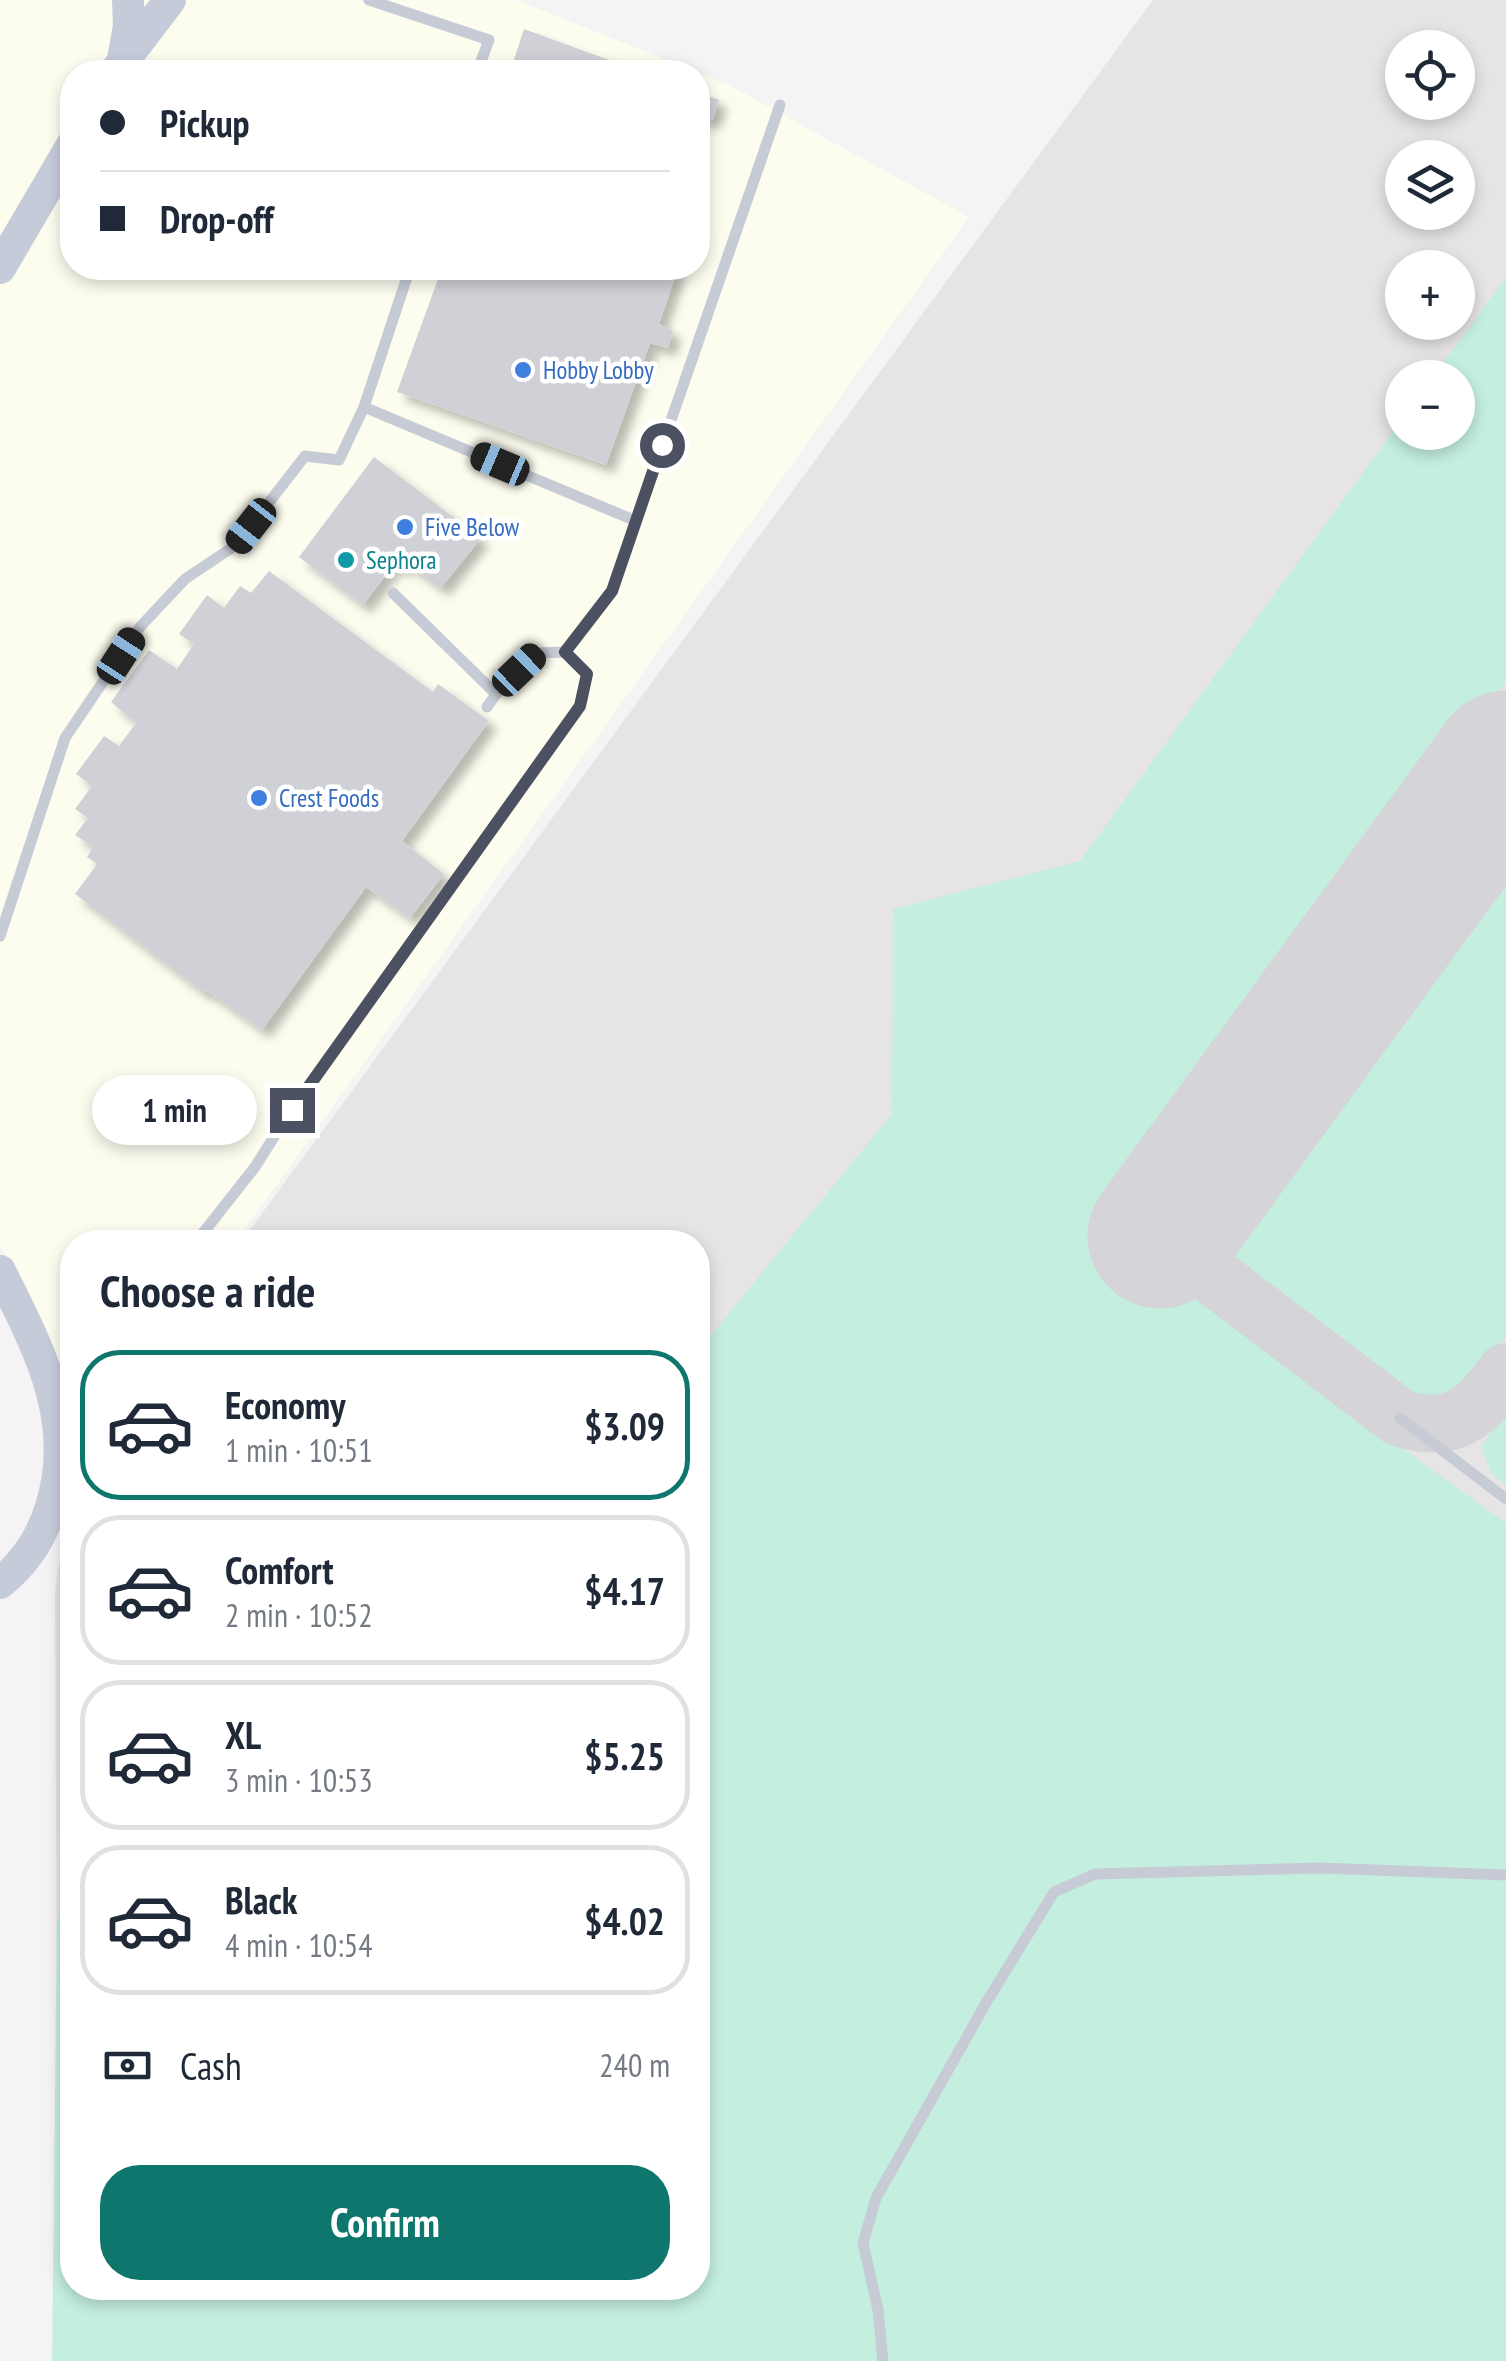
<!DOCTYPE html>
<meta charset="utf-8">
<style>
body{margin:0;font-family:"PT Sans Narrow",sans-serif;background:#f2f2f3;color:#1f2937;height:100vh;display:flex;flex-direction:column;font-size:38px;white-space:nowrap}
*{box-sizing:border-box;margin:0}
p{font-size:32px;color:#747a83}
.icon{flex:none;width:55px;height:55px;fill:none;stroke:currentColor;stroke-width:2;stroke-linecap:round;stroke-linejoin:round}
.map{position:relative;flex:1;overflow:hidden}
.side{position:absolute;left:60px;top:1230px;width:650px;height:1070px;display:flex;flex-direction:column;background:#fff;border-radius:40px;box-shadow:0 5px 15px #0003}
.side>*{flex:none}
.top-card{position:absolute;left:60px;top:60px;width:650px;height:220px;border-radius:40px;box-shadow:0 5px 15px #0003;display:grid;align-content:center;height:220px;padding:0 40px;background:#fff}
.tools{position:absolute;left:1385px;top:30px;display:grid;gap:20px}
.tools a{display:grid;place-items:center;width:90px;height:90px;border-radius:50%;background:#fff;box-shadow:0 5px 15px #0003;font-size:50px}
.end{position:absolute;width:45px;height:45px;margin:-22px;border:12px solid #4b5160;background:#fff;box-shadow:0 0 0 5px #fff}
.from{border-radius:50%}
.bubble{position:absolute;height:70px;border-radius:35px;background:#fff;box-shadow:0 5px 15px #0003;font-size:32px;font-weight:700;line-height:70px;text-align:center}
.car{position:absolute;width:30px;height:60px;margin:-30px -15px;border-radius:12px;box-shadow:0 0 8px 2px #0007;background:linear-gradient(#222 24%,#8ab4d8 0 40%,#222 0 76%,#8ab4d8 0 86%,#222 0)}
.top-card b{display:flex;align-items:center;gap:35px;height:95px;font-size:38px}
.top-card b+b{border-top:2px solid #e0e1e3}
.top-card i{width:25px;height:25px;background:#1f2937}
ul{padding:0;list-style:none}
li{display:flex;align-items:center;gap:30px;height:150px;margin:0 20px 15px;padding:0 20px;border:5px solid #e0e1e3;border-radius:40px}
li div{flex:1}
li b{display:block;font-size:38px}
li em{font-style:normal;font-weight:700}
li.on{border-color:#0f766e}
li>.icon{width:90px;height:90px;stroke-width:1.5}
h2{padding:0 40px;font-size:45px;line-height:120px}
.pay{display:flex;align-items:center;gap:25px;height:110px;padding:0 40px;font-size:38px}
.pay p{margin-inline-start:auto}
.button{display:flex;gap:20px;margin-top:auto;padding:20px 40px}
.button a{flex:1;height:115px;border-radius:40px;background:#0f766e;color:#fff;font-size:40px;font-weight:700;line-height:115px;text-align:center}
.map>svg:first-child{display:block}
</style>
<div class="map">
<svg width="1506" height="2361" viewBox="0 0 1506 2361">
<defs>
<filter id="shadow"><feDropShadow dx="8" dy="8" stdDeviation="5" flood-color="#0004"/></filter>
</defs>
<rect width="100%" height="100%" fill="#f5f3f3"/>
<!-- commercial -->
<path fill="#fcfcef" d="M0,0H517L697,72H72V268H698V73L729,85L969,217L236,1242H72V1445L19,1284L0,1245Z"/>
<!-- education -->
<path fill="#e6e4e5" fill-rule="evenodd" d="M1153,0H1506V2361H59L55,1593L58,1569L72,1525V2288H698V1242H241ZM1402,48H1458V102H1402ZM1402,158H1458V212H1402ZM1402,268H1458V322H1402ZM1402,378H1458V432H1402Z"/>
<!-- green -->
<path fill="#c4efdf" d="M1506,277V681L1094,1244L1173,1300L1182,1289L1506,1523V2361H52L57,1917L72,1908V2288H698V1351L892,1114L893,909L1080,861L1402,419V432H1458V378L1433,377Z
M1506,847V1336C1482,1368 1453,1427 1405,1397L1251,1285C1232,1265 1230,1245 1235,1218Z
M1506,1409V1485L1491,1473L1481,1446Z"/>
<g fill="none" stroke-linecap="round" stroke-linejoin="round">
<!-- taxiway -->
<path stroke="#d5d4d8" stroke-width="58" d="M1160,1236L1400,1418C1453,1435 1477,1412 1506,1372"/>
<!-- runway -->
<path stroke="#d5d4d8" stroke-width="145" d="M1160,1236L1506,763"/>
</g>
<!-- building -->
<path fill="#d0d1d7" filter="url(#shadow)" d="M524,29L642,72H510Z
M698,92L719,100L713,119L698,121Z
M442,268H678L659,324L673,331L668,348L650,343L606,465L397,392Z
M374,457L481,538L441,588L406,563L401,569L394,564L363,605L299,557Z
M269,571L433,692L438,684L489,721L402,841L444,874L410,918L366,887L262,1030L206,990L204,993L75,894L97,864L87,857L93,847L75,835L88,818L75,809L92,786L76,774L104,736L119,746L136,723L111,702L149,650L177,669L194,644L179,634L207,595L224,608L240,586L251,593Z"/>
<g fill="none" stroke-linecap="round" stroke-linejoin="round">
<!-- lane -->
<path stroke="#c7cbd6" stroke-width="11" d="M369,0L489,40L477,72
M364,407L636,521
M393,593L496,694
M565,652L612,591L780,105
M0,936L65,738L140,627L185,579L236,545L305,456L339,460L364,407L410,268
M196,1242L255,1167L291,1110L580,706L587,674L565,652L536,653L502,686L487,707
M54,1379L72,1367
M1400,1418L1506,1499
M883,2361L878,2310L863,2243L876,2198L986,2003L1054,1892L1095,1874L1321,1868L1506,1875"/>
<!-- secondary -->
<path stroke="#c6cbda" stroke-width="32" d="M123,59L129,26L128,0
M115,72L170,0
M0,268L72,145
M0,1271C38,1348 78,1419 51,1507C42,1537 25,1563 0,1583"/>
</g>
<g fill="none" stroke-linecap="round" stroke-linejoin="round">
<!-- route -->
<path stroke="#4b5160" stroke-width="12" d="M292,1110L580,706L587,674L565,652L612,591L662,445"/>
</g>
<!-- markers -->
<g fill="#3f7fe0" stroke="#fff" stroke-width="4">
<circle cx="523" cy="370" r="10"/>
<circle cx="405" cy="527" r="10"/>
<circle cx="259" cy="798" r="10"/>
</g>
<circle fill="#0f9aa8" stroke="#fff" stroke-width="4" cx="346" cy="560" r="10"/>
<g text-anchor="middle" stroke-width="9" stroke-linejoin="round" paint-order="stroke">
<!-- shop labels -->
<g font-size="25" fill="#366cbe" stroke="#fff" text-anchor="start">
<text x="543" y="379">Hobby Lobby</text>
<text x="425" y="536">Five Below</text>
<text x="279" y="807">Crest Foods</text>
</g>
<!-- culture labels -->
<g font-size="25" fill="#0d838f" stroke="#fff" text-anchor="start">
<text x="366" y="569">Sephora</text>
</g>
</g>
</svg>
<div class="tools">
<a><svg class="icon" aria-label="locate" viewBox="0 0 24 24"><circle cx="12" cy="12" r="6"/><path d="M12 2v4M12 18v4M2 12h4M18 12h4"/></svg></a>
<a><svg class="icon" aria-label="layers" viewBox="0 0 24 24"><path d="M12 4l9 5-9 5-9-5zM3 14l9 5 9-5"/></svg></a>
<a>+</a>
<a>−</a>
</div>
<i class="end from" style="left:662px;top:445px"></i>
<i class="end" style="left:292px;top:1110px"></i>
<div class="bubble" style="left:92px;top:1075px;width:165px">1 min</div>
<i class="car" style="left:500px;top:464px;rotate:293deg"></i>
<i class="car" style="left:251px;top:526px;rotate:218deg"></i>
<i class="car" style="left:121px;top:656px;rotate:33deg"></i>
<i class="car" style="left:519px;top:670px;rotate:46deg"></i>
<div class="top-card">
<b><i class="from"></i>Pickup</b>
<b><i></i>Drop-off</b>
</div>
<section class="side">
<h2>Choose a ride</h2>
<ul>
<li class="on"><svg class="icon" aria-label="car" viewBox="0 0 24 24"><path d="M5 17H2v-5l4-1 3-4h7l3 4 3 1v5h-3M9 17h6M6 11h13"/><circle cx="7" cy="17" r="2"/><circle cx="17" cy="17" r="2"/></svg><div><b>Economy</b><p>1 min · 10:51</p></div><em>$3.09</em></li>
<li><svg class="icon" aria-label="car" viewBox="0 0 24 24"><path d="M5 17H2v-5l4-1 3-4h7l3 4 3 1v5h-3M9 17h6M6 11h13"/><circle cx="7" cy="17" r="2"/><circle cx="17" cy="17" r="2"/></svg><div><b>Comfort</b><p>2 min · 10:52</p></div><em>$4.17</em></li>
<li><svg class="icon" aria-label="car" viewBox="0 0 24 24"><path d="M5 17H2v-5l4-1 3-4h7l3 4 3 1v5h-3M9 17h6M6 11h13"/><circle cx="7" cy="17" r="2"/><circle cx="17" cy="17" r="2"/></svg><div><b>XL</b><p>3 min · 10:53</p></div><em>$5.25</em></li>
<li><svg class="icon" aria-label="car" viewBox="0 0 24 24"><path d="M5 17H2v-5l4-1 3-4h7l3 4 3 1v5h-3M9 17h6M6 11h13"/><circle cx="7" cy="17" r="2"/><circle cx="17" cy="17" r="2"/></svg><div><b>Black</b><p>4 min · 10:54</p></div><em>$4.02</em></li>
</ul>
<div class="pay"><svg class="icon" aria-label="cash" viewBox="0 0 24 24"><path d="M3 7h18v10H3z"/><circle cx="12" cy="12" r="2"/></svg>Cash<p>240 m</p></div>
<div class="button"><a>Confirm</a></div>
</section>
</div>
